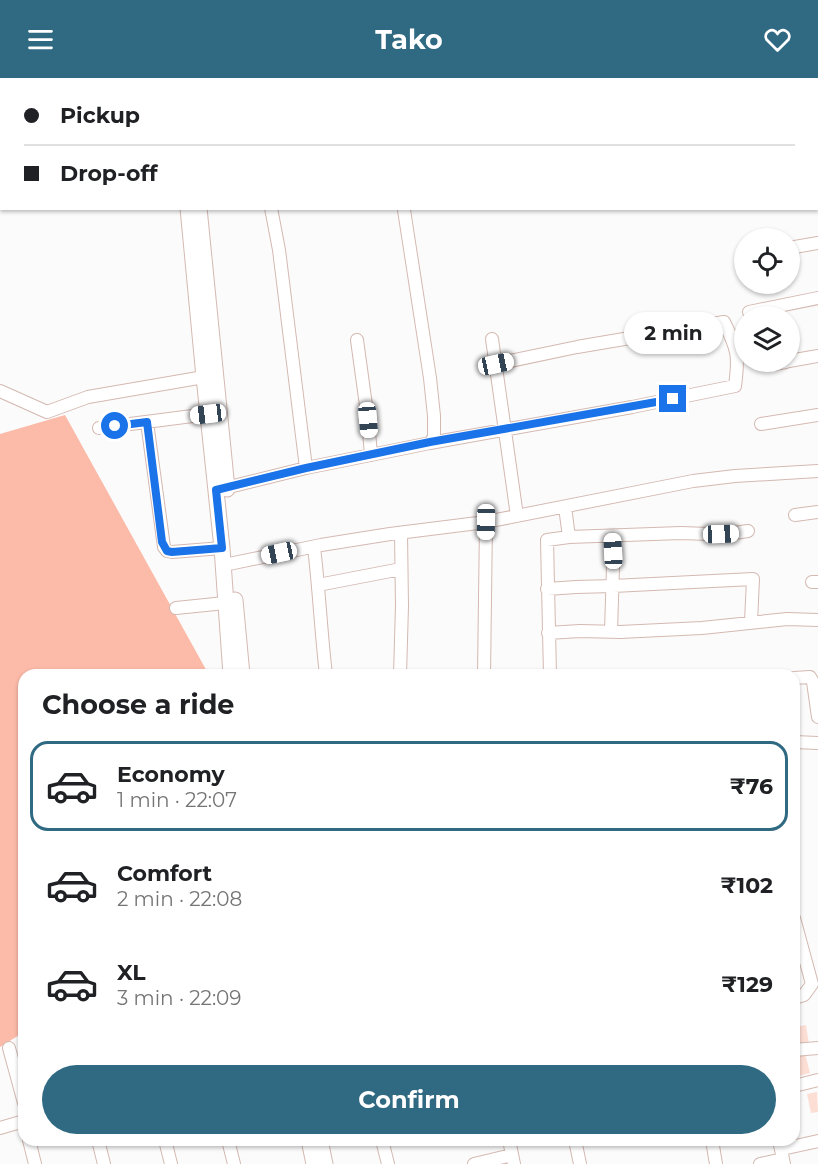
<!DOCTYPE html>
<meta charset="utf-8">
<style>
body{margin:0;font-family:Montserrat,sans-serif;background:#f2f2f2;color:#202124;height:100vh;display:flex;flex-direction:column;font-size:22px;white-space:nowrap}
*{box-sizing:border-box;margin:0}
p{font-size:20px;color:#757577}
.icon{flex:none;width:33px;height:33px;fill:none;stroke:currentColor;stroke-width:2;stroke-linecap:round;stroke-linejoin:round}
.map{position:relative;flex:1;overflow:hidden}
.sheet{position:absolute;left:18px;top:591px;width:782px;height:477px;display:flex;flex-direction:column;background:#fff;border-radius:18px;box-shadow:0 2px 4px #0004}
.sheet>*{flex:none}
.guide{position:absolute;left:0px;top:0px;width:819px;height:132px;box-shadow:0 2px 4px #0004;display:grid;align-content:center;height:132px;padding:0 24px;background:#fff}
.buttons{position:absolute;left:734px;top:150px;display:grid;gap:12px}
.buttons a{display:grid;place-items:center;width:66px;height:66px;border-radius:50%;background:#fff;box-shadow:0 2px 4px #0004;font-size:30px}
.end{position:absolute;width:27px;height:27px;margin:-14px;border:8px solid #1a73e8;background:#fff;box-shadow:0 0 0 3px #fff}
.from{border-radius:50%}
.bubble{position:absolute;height:42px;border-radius:21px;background:#fff;box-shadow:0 2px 4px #0004;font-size:20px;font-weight:700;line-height:42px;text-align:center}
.car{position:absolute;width:18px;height:36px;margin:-18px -9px;border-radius:8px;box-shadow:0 0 4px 2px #0007;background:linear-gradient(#fff 24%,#345 0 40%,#fff 0 76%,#345 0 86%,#fff 0)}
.guide b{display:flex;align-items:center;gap:21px;height:57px;font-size:22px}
.guide b+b{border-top:2px solid #e0e0e0}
.guide i{width:15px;height:15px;background:#202124}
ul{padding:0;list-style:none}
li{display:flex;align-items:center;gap:18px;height:90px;margin:0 12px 9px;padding:0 12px;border:3px solid transparent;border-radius:18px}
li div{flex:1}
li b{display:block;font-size:22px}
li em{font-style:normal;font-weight:700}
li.current{border-color:#2f6982}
li>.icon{width:54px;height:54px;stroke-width:1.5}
h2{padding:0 24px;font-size:27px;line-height:72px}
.action{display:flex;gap:12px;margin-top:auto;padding:12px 24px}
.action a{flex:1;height:69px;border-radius:36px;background:#2f6982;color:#fff;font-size:24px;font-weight:700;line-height:69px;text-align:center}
header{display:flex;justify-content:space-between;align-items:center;height:78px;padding:0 24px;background:#2f6982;color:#fff;font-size:27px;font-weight:700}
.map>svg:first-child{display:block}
</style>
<header><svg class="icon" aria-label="menu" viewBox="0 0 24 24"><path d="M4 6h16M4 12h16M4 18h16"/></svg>Tako<svg class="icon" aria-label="heart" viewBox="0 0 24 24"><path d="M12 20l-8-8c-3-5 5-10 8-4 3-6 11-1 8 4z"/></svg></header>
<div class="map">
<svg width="818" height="1086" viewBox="0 0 818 1086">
<rect width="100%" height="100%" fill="#fbfbfb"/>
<!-- green -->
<path fill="#fcbaa8" d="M65,337L209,597H24V954L0,969V356Z"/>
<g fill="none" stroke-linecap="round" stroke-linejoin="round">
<!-- stream -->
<path stroke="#7bc9ed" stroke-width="3" d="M381,0L383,2
M799,2L800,0"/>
</g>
<!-- building -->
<path fill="#fdded5" d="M806,947L809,966L795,968L794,949Z
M805,975L810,995L799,998L794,979Z
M817,1014L818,1034L811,1035L807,1016Z"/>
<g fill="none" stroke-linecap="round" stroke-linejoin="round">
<!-- minor casing -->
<g stroke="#d4b9b1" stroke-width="14">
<path id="minor" d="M251,0V2
M271,130L279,172L306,390
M789,170L818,165
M749,234L818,220
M492,261L517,438
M357,262L368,342L371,377
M789,283L818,278
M774,286L786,284
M0,313L47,334L88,319L204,299
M147,344L164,469L167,473L172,474L222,470
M761,346L818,337
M99,350L208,336
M430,365L632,329L735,308C739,278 738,272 724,244L577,269L496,286
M221,411L306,390L430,365L434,359V338L430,300L404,132
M565,429L569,459
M795,437L818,434
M314,469C319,511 321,554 326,597
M224,487L321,467L390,456L486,444L693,403L735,398L818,393
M812,504H818
M318,507L401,491
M547,511L576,509L613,508L753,501L751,544
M176,530L225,525
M611,554L613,488L612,458
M548,555L580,553L620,554L702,550L787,541L818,542
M400,597L402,528L401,455
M484,597L486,444
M550,597L547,462L569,459L681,455L709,456L734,455L748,453
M794,600L810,599L813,604L818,639
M794,664L818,665
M794,840L812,906L804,917L794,920
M9,970L24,1025
M794,972L818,970
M794,1008L818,1002
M0,1050L24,1043
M29,1062L35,1086
M98,1062L104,1086
M165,1062L171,1086
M228,1062L234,1086
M382,1062L388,1086
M509,1062L514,1086
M575,1062L580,1086
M712,1062L716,1086
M779,1062L784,1086
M782,1071L818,1063
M474,1086L512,1077
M760,1086L783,1081"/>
</g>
<!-- tertiary casing -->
<g stroke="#d4b9b1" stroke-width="17">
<path id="tertiary" d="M148,0L149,2
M164,0L165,2
M188,130L204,299L222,470L231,597
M199,130L227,411
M235,522L242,597
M309,1062L314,1086
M320,1062L325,1086"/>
</g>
<!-- minor -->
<use href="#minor" stroke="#fff" stroke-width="12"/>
<!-- tertiary -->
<use href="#tertiary" stroke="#fff" stroke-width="15"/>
</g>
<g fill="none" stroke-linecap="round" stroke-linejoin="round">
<!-- route -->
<path stroke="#1a73e8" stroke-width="8" d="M115,348L147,344L162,464L167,473L172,474L222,470L216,412L306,390L430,364L673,321"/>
</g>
</svg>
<div class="buttons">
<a><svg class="icon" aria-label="locate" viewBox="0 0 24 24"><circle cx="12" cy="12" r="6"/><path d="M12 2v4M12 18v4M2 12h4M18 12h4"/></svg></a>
<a><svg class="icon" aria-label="layers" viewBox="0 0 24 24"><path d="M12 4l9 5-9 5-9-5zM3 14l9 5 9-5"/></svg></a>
</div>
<i class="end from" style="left:115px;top:348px"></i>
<i class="end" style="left:673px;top:321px"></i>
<div class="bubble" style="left:624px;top:234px;width:99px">2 min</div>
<i class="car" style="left:496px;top:286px;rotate:78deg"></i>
<i class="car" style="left:208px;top:336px;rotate:263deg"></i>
<i class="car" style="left:368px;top:342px;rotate:175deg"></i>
<i class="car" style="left:486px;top:444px;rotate:181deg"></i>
<i class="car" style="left:721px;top:456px;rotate:88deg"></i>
<i class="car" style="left:613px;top:473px;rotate:357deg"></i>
<i class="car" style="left:279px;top:475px;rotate:258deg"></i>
<div class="guide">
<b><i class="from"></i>Pickup</b>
<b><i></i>Drop-off</b>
</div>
<section class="sheet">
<h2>Choose a ride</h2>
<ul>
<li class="current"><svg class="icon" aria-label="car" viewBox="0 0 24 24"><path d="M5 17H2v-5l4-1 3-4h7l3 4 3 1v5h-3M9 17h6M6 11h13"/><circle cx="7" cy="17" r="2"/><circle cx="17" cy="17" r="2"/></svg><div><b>Economy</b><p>1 min · 22:07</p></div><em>₹76</em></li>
<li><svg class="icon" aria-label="car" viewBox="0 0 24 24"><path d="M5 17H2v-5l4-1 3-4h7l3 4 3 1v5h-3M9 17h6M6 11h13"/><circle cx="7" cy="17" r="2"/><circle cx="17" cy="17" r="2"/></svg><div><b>Comfort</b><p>2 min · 22:08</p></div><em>₹102</em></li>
<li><svg class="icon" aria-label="car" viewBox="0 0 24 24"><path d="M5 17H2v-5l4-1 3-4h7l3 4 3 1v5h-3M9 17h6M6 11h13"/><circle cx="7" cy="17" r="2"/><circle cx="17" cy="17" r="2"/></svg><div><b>XL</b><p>3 min · 22:09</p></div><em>₹129</em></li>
</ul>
<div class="action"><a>Confirm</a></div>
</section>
</div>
